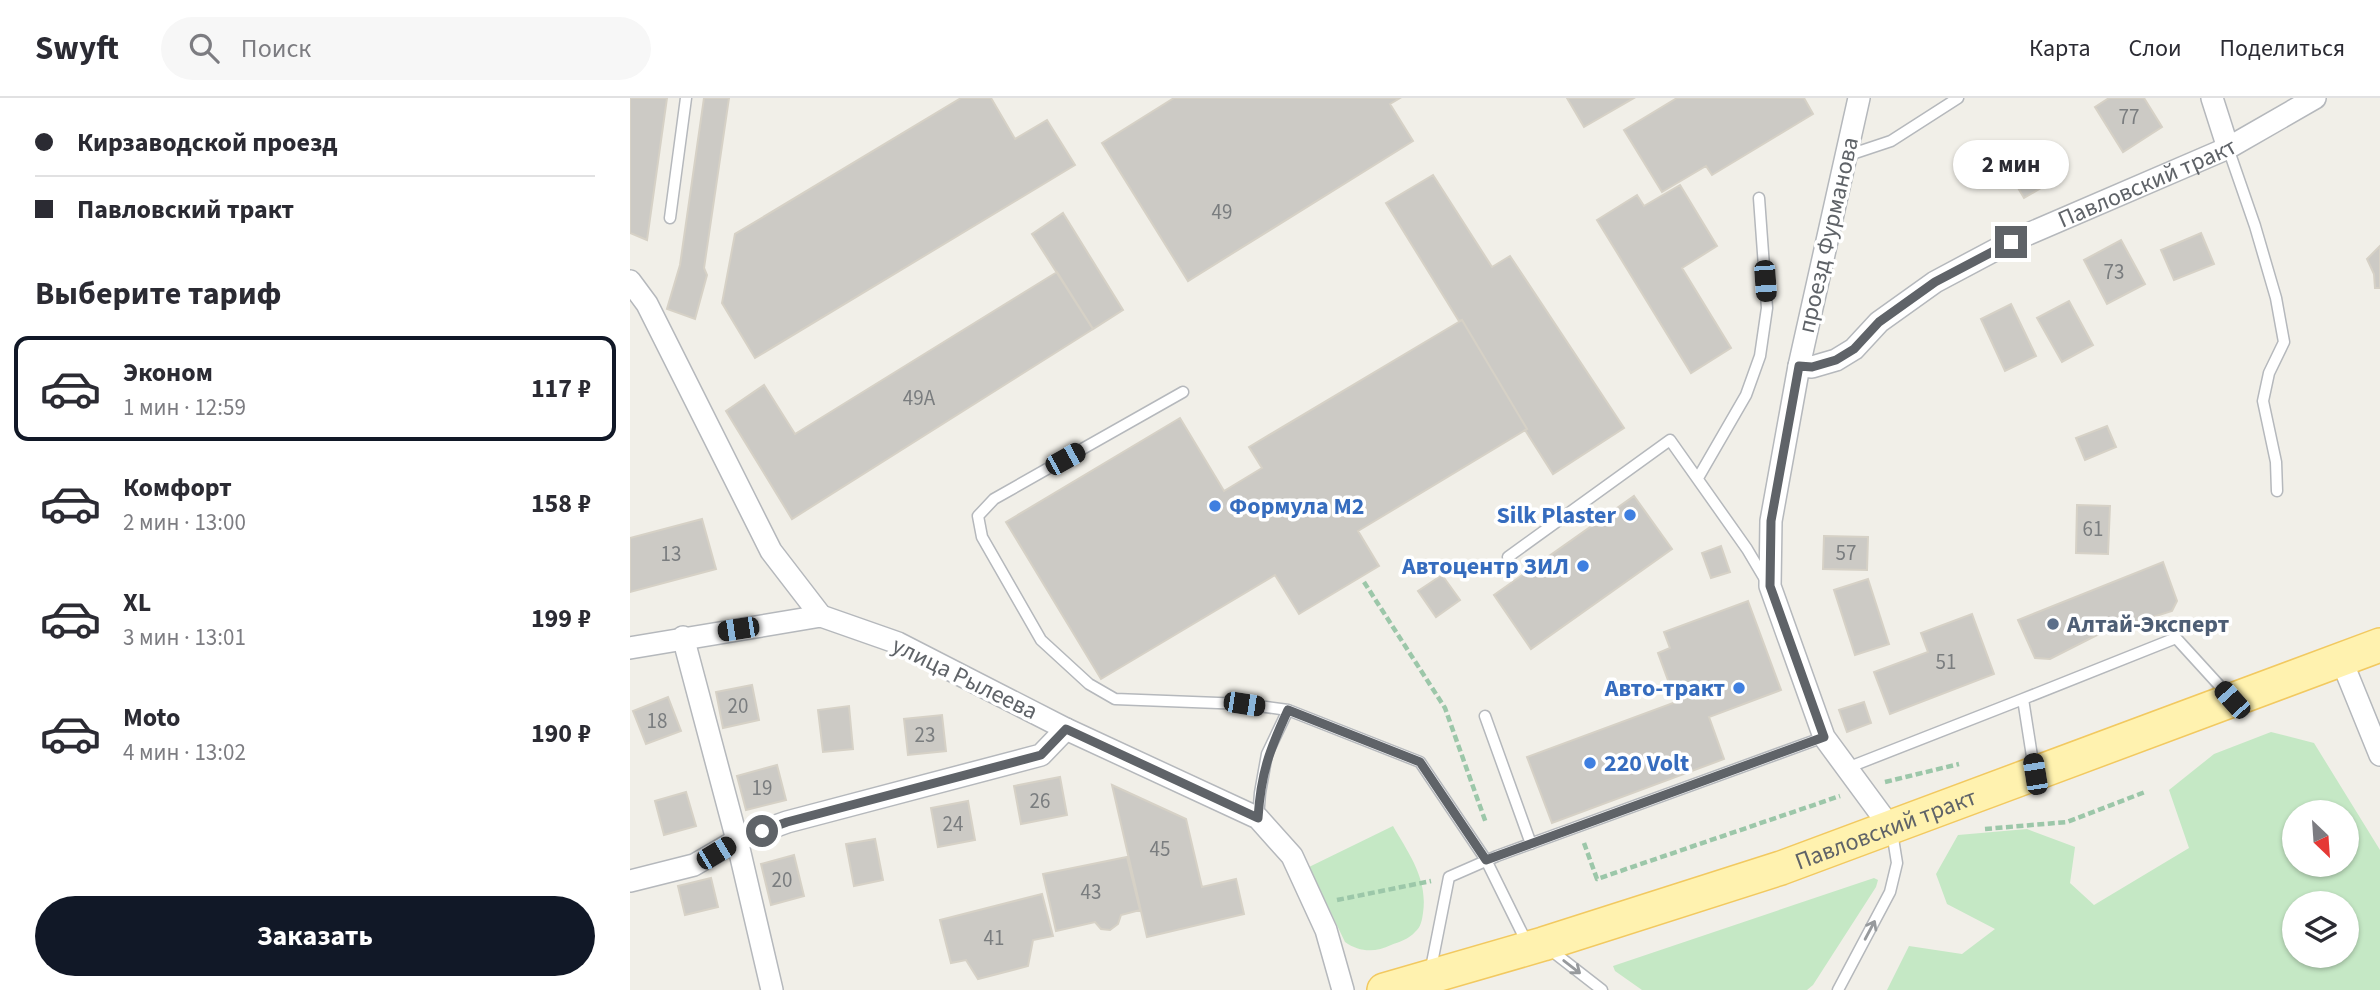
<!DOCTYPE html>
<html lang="ru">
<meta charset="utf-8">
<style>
body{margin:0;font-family:"Source Sans 3",sans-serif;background:#f7f7f7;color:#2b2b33;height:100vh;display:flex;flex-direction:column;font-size:26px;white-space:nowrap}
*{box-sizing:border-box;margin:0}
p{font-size:23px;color:#7c7c81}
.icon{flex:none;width:38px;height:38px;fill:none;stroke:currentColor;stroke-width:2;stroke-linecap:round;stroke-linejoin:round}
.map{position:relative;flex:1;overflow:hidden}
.panel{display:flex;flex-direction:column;background:#fff;width:630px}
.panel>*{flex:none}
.top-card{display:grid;align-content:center;height:154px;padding:0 35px;background:#fff}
.needle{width:46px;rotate:155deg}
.tools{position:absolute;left:1652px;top:702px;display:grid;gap:14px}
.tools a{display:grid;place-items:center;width:77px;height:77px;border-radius:50%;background:#fff;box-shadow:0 2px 5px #0004;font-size:35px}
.end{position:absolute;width:32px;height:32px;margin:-16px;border:9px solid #5f6368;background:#fff;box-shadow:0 0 0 4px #fff}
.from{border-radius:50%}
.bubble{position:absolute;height:49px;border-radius:24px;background:#fff;box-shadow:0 2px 5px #0004;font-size:23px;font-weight:700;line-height:49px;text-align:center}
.car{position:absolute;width:21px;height:42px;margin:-21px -10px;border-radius:9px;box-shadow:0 0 5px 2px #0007;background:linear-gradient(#222 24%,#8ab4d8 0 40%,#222 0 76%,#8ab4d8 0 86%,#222 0)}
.top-card b{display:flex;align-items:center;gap:24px;height:66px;font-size:26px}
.top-card b+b{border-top:2px solid #e1e1e2}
.top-card i{width:18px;height:18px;background:#2b2b33}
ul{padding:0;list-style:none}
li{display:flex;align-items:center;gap:21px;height:105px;margin:0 14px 10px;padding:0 21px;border:4px solid transparent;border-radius:14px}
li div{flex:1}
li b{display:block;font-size:26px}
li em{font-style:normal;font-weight:700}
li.current{border-color:#111827}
li>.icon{width:63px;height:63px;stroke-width:1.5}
h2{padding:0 35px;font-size:32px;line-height:84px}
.action{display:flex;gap:14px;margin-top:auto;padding:14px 35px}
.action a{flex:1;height:80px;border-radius:42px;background:#111827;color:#fff;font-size:28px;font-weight:700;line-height:80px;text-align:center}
header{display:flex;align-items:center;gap:42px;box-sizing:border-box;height:98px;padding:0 35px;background:#fff;border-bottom:2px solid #e1e1e2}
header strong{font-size:33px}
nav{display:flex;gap:38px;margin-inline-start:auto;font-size:24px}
.search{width:490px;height:63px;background:#f7f7f7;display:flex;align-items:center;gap:18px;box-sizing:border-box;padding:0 24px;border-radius:38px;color:#7c7c81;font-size:26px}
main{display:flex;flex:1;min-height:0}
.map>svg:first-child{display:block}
</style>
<header>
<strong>Swyft</strong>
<div class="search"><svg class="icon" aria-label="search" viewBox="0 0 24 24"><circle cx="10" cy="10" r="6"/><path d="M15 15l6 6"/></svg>Поиск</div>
<nav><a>Карта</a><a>Слои</a><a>Поделиться</a></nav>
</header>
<main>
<section class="panel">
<div class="top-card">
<b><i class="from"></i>Кирзаводской проезд</b>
<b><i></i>Павловский тракт</b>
</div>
<h2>Выберите тариф</h2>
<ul>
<li class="current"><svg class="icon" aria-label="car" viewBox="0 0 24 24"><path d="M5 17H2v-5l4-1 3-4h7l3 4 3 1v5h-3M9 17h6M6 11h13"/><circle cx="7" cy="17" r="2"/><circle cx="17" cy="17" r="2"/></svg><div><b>Эконом</b><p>1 мин · 12:59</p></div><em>117 ₽</em></li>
<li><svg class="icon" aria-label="car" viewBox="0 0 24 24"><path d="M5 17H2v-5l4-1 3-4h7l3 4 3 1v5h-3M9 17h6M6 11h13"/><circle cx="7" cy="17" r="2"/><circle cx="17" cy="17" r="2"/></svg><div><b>Комфорт</b><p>2 мин · 13:00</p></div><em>158 ₽</em></li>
<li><svg class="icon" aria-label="car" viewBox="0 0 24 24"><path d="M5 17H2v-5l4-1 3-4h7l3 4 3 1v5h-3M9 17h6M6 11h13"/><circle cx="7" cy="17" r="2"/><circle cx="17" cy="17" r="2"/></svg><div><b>XL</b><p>3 мин · 13:01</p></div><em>199 ₽</em></li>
<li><svg class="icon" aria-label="car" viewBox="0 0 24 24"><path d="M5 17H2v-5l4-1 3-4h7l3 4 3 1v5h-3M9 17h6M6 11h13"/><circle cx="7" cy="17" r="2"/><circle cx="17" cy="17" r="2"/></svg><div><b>Moto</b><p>4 мин · 13:02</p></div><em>190 ₽</em></li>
</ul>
<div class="action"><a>Заказать</a></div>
</section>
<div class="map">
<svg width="1750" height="892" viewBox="0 0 1750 892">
<rect width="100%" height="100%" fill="#f1efe8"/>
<!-- green -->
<path fill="#c5e8c5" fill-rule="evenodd" d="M1641,634L1684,645L1750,752V892H1257L1279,848L1332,856L1365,831L1317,806L1306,776L1328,737L1397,731L1445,749L1440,785L1464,807L1559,750L1539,692L1584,656ZM1664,714H1717V766H1664ZM1664,805H1717V858H1664Z
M763,728C779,756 798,781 793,815C792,822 791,829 785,834C779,841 769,844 761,847C745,855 729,854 715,844L679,769Z
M1244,780L1248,782L1246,789L1183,887L1177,892H1012L985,873L983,868Z"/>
<!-- building -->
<path fill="#cccac5" stroke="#d6d1c6" stroke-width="2" d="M0,0H37L17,142L0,135Z
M74,0H99L74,170L77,177L65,221L37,211L50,167Z
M331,0H361L385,41L417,22L445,67L125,260L92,205L105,136Z
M544,0H770L760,6L783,43L558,183L472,45Z
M937,0H1004L954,29Z
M1047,0H1174L1183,16L1082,77L1076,68L1032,94L994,32Z
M1479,0H1514L1532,29L1493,54L1465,9Z
M1416,58L1428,80L1394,100L1381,78Z
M803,77L862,169L880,158L994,330L923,376L895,332L897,331L832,222L829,223L756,105Z
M1050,87L1087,148L1052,170L1101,250L1061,275L967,122L1007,97L1014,108Z
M433,115L493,212L463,231L402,136Z
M1571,135L1584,166L1544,182L1531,152Z
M1491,142L1515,186L1477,206L1454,162Z
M1750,148V190H1745L1744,176L1737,161Z
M427,174L463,231L162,421L96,313L134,287L165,336Z
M1439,203L1463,247L1432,264L1407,220Z
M1381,206L1406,258L1375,273L1351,221Z
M832,222L897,331L728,433L749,468L669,516L645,477L471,581L376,424L550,320L594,393L632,370L619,349Z
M1477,328L1486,349L1455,362L1446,340Z
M1004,398L1042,451L901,551L864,497Z
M1447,407L1480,408L1478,456L1446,455Z
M72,421L86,471L0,494V440Z
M1194,438L1238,439L1237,472L1193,471Z
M1091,448L1100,474L1081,480L1072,455Z
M1533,464L1547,503L1542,513L1469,536L1420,561L1405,560L1388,522Z
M812,477L830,502L806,519L788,493Z
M1238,481L1259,546L1225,557L1204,492Z
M1118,503L1151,592L1079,619L1094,661L922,725L897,659L1046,604L1028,555L1040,550L1034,534Z
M1342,516L1364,576L1260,616L1244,574L1298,554L1291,535Z
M122,587L129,622L93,630L86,594Z
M38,599L51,633L16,646L3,613Z
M1234,604L1241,625L1217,634L1209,612Z
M219,608L223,651L193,654L188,612Z
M312,617L316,653L278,657L274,621Z
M147,667L156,702L116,712L107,678Z
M430,679L437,717L391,726L384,688Z
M482,687L556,721L572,789L606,781L614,816L517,839Z
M56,694L66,728L34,737L25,703Z
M338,703L345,742L308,749L301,710Z
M245,741L253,782L224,788L216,746Z
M164,757L174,798L141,807L131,766Z
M497,759L510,812L491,817L488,826L480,832L471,831L465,824L426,833L413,776Z
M81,780L88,809L55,817L48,788Z
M412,796L423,838L403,842L398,868L348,881L336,862L321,865L310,822Z"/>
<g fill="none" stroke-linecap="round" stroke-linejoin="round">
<!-- lane casing -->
<g stroke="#b5b8bc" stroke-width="13">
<path id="lane" d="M1598,50L1625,128L1646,200L1654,244L1639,275L1633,303L1646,364L1647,393
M1216,58L1261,43L1328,0
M40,120L56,0
M553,294L364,401L348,418L352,439L411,542L459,586L485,601L614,606L658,612
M1068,380L1116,297L1130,258L1137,210L1129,100
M878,459L1040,342L1117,451L1136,483
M855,618L901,746
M1217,670L1393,601
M1404,671L1393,601L1546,540L1598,597
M628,720L630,695L637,656L658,612L790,664L856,762L898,847
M918,850L972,892
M800,875L819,779L867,758L1194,639
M1208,892L1260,794L1267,765L1262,734"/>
</g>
<!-- street casing -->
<g stroke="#b5b8bc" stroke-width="24">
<g id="street">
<path d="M1229,0L1169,268L1141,423L1140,488L1194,639L1261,730"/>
<path d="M1582,0L1598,50"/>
<path d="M0,183L17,206L141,453L191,518"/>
<path id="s1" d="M1169,268L1182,269L1206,262L1224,251L1249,224L1305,184L1382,143L1598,50L1685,0"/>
<path d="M53,539L107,742L142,892"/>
<path d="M0,550L191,518L268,545L436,631L628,720L662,758L696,832L713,892"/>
<path d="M1711,561L1750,657"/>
<path d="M0,783L64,767L107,742L157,724L411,657L436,631"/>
</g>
</g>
<!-- primary casing -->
<g stroke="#f2c960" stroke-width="36">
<g id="primary">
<path id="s2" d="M754,892L913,846L1151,770L1750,547"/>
</g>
</g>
<!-- path -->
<path stroke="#9cc7a9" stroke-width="4.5" stroke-dasharray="7 3.5" stroke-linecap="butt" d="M734,484L815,610L856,725
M1255,684L1329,666
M1355,731L1437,724L1515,694
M954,745L967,781L1210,698
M707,802L801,783"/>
<!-- lane -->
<use href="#lane" stroke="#fff" stroke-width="10"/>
<!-- street -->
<use href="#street" stroke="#fff" stroke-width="21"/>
<!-- primary -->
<use href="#primary" stroke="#fff2af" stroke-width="33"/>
</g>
<!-- one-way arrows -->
<defs><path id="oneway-shaft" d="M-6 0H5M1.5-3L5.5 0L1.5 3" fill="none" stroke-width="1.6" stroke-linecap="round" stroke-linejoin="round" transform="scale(1.75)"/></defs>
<g stroke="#979a9d">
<use href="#oneway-shaft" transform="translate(1240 832) rotate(-62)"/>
<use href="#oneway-shaft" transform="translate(942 869) rotate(38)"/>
</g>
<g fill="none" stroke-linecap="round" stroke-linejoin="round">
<!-- route -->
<path stroke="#5f6368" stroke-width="9" d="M132,733L157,724L411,657L436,631L628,720C631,675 639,653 658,612L790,664L856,762L1194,639L1140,488L1141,423L1169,268L1182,269L1206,262L1224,251L1249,224L1305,184L1381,144"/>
</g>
<!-- markers -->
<g fill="#3f7fe0" stroke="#fff" stroke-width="2.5">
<circle cx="585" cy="408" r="7"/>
<circle cx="1000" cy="417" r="7"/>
<circle cx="953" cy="468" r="7"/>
<circle cx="1109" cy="590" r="7"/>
<circle cx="960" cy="665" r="7"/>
</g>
<circle fill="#5c6f8a" stroke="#fff" stroke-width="2.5" cx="1423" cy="526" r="7"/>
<g text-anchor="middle" stroke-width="7" stroke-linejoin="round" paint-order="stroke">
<!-- number labels -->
<g font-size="21" fill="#7a7d7f">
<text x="1499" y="26">77</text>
<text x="592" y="121">49</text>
<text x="1484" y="181">73</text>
<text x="289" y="307">49А</text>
<text x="1463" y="438">61</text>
<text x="1216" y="462">57</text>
<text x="41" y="463">13</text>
<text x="1316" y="571">51</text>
<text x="108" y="615">20</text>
<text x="27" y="630">18</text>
<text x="295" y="644">23</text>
<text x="132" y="697">19</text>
<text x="410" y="710">26</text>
<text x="323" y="733">24</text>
<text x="530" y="758">45</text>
<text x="152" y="789">20</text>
<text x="461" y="801">43</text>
<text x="364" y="847">41</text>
</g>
<!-- street labels -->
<g font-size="24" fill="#5f6368" stroke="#fff">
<text dy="8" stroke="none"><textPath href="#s1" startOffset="399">Павловский тракт</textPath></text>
<text transform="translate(1198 137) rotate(-77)" y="8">проезд Фурманова</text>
<text transform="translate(335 580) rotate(26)" y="8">улица Рылеева</text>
<text dy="8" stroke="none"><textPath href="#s2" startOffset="527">Павловский тракт</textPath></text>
</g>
<!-- shop labels -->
<g font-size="24" font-weight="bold" fill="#366cbe" stroke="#fff" text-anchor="end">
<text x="599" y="416" text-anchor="start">Формула М2</text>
<text x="986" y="425">Silk Plaster</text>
<text x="939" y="476">Автоцентр ЗИЛ</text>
<text x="1095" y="598">Авто-тракт</text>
<text x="974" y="673" text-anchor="start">220 Volt</text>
</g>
<!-- service labels -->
<g font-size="24" font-weight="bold" fill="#4e5e75" stroke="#fff" text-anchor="start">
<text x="1437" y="534">Алтай-Эксперт</text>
</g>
</g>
</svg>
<div class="tools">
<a><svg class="needle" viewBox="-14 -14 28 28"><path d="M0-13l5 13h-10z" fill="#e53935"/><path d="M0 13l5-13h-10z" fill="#7c7c81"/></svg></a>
<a><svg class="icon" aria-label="layers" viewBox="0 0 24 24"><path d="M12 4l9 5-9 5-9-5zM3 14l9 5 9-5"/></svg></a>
</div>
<i class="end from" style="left:132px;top:733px"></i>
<i class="end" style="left:1381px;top:144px"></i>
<div class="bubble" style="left:1323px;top:42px;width:116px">2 мин</div>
<i class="car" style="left:1135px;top:183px;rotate:176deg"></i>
<i class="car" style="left:435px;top:361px;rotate:61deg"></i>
<i class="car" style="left:108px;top:531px;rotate:261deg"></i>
<i class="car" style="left:1602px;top:602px;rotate:318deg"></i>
<i class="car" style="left:614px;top:606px;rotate:99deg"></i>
<i class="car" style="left:1405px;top:676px;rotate:351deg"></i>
<i class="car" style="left:86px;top:755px;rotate:59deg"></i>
</div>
</main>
